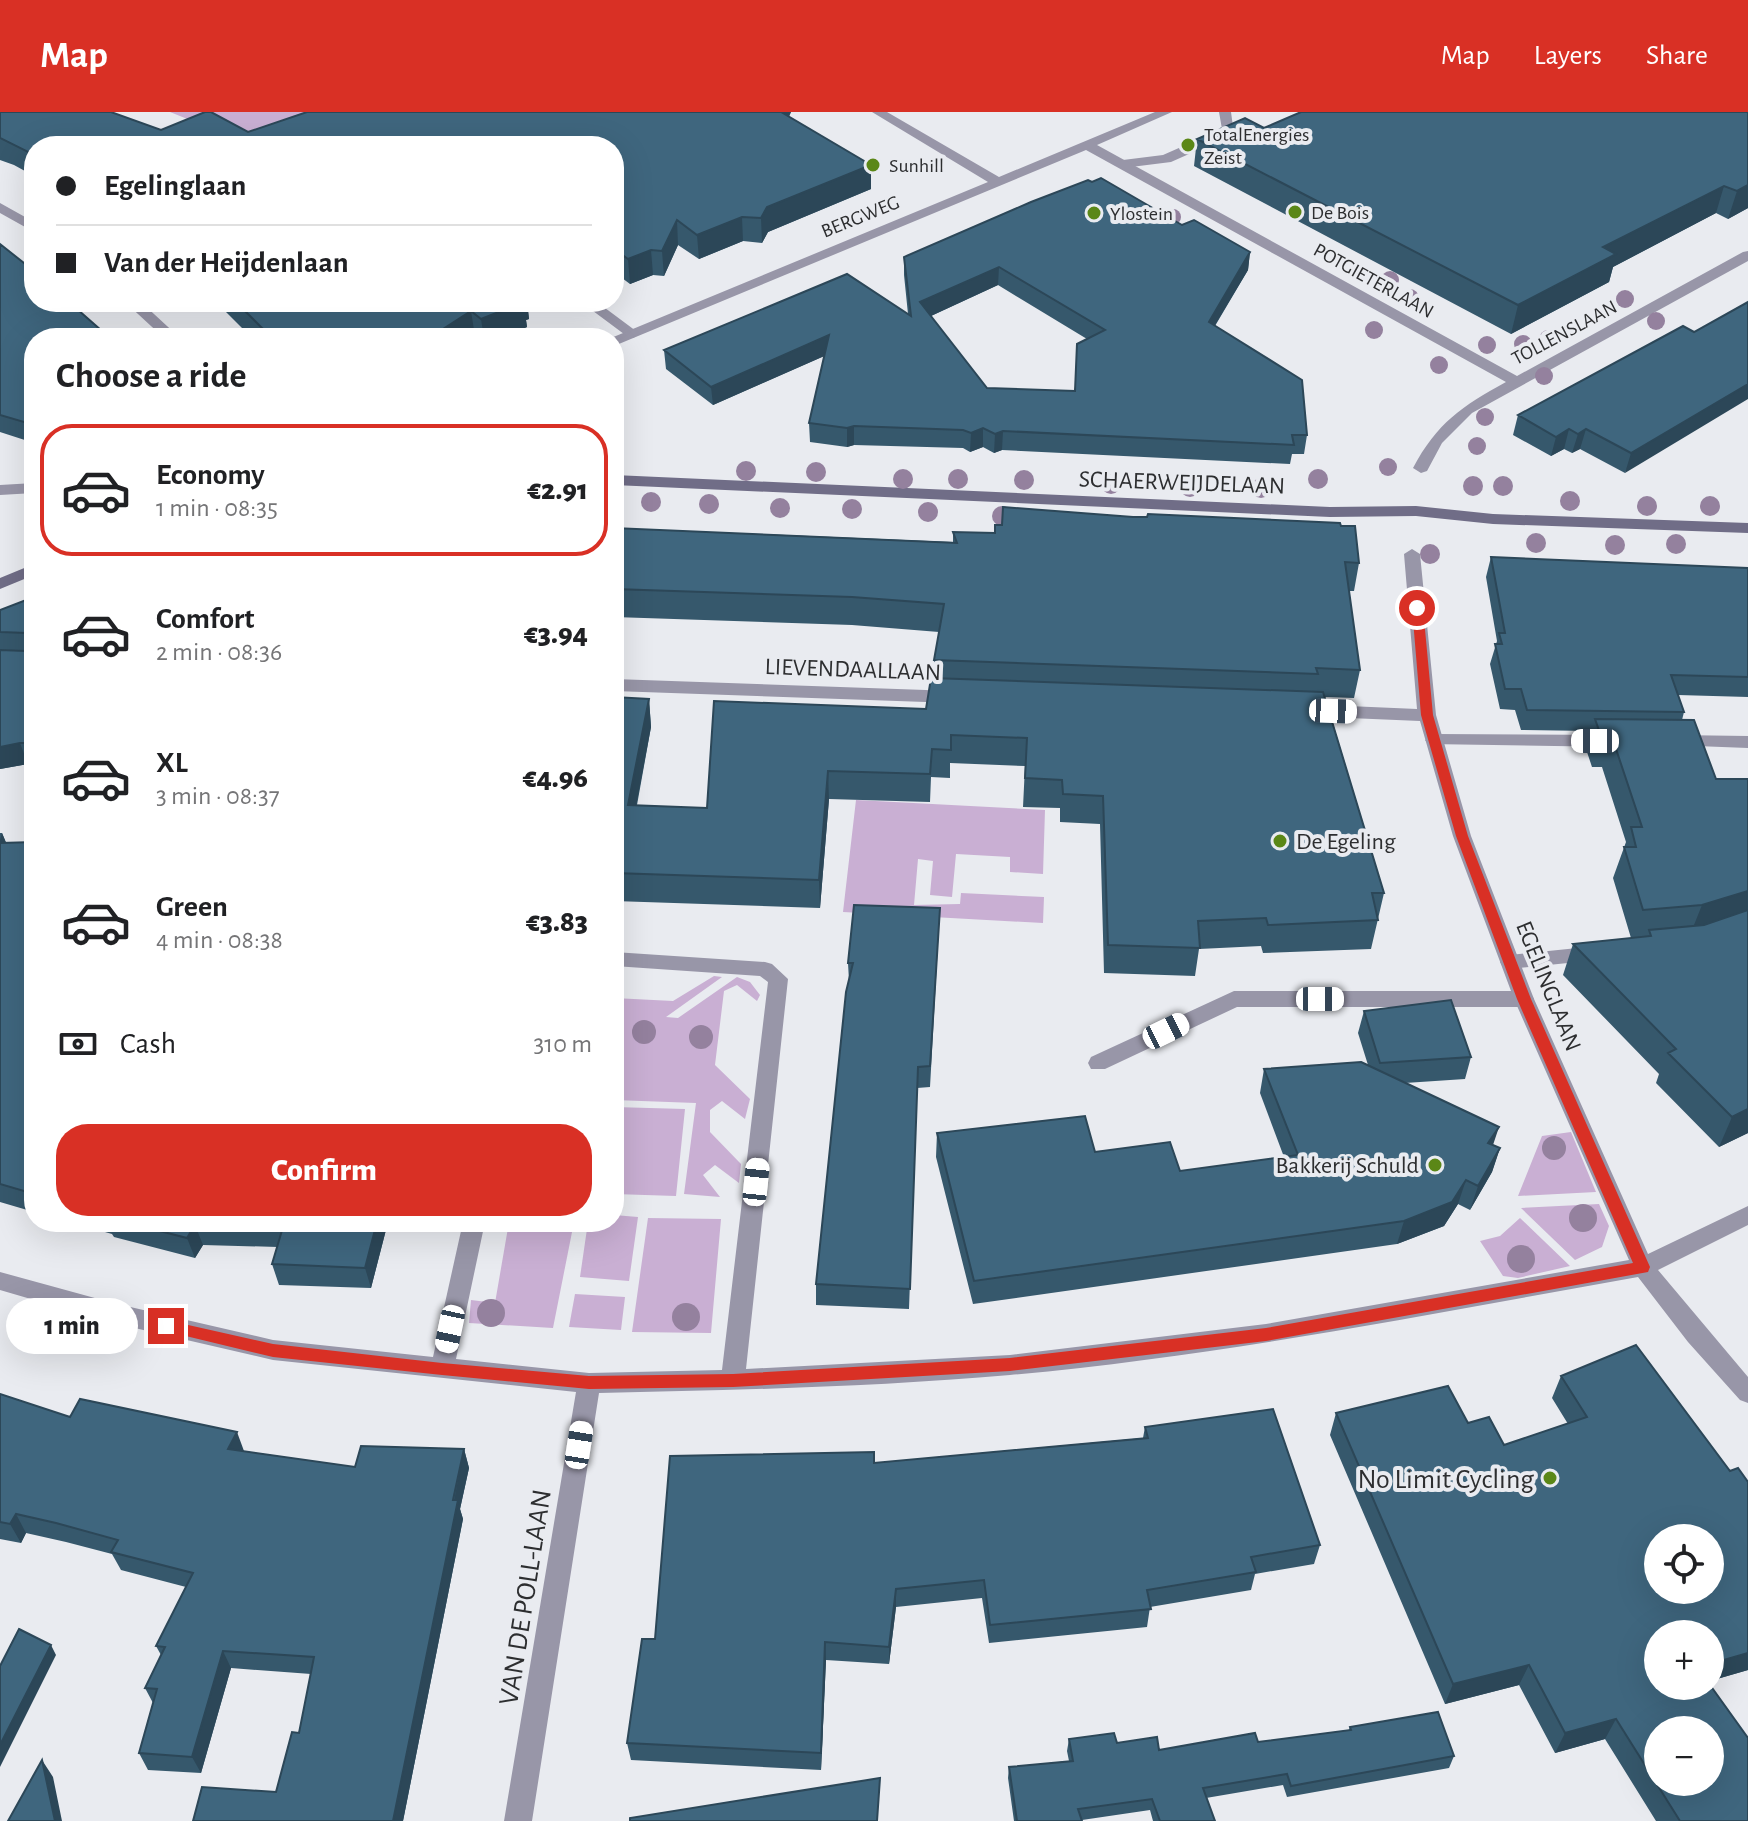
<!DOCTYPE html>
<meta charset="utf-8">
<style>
body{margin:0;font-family:"Alegreya Sans",sans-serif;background:#f2f2f2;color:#202124;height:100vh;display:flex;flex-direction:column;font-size:30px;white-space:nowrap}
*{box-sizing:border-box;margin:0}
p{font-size:26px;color:#757577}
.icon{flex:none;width:44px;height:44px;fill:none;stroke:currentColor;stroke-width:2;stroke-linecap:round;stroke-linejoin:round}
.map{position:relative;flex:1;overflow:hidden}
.side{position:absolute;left:24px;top:216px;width:600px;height:904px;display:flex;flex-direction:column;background:#fff;border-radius:32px;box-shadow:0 8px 32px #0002}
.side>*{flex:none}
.top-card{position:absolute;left:24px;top:24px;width:600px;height:176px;border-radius:32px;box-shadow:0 8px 32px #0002;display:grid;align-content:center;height:176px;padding:0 32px;background:#fff}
.controls{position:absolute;left:1644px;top:1412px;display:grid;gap:16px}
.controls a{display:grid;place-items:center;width:80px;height:80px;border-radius:50%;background:#fff;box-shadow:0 8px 32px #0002;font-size:40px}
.end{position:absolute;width:36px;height:36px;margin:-18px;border:10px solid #d93025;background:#fff;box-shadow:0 0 0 4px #fff}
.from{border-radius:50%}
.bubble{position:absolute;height:56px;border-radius:28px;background:#fff;box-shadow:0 8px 32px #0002;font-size:26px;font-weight:800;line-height:56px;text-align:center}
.car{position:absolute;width:24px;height:48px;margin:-24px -12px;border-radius:10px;box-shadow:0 0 6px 2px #0007;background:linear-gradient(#fff 24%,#345 0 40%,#fff 0 76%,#345 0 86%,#fff 0)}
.top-card b{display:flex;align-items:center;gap:28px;height:76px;font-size:30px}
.top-card b+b{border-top:2px solid #e0e0e0}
.top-card i{width:20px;height:20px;background:#202124}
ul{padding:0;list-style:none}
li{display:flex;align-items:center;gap:24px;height:132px;margin:0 16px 12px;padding:0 16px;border:4px solid transparent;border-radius:32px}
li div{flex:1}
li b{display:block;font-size:30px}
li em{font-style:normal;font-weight:800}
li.selected{border-color:#d93025}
li>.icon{width:72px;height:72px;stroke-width:1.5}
h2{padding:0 32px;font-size:36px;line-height:96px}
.pay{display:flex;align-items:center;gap:20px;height:88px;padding:0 32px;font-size:30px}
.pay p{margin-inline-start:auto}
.primary-button{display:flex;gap:16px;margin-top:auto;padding:16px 32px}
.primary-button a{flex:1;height:92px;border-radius:32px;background:#d93025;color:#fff;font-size:32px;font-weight:800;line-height:92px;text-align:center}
header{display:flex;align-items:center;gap:48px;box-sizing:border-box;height:112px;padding:0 40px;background:#d93025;color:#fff}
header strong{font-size:38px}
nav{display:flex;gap:44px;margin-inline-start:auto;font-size:28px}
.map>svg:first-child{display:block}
</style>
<header>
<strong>Map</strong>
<nav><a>Map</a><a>Layers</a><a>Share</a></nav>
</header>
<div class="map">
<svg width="1748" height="1709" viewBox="0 0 1748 1709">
<rect width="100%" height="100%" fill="#e9ebf0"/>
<!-- green -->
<path fill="#c9afd3" d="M170,0H314L237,27Z
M856,688L1045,698L1043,762L1010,760V745L956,742L952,785L930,783L933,749L918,747L914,793L960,792L961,781L1044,785L1043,811L843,800Z
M714,864L722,865L666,905L678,906L737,865L750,870L760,883L757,889L737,873L724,879L715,953L750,987L745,1007L722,989L710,998V1020L741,1052L739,1071L715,1053L703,1063L720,1085L684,1082L696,991L614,988V886L673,889Z
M614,995L685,997L676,1084L614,1082Z
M1571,1020L1596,1080L1518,1084L1542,1024Z
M1599,1092L1609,1114L1602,1135L1575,1148L1521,1096Z
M614,1103L638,1105L629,1169L580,1165L588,1110H614Z
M648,1106L721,1107L711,1221L632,1220Z
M1520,1106L1570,1154L1518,1166L1503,1164L1480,1129L1500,1124Z
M509,1110H574L553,1216L469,1211L471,1188L495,1191Z
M575,1182L625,1185L621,1218L569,1215Z"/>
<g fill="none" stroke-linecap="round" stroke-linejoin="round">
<!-- lane -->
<path fill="#9896a8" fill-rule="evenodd" d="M1219,0H1231L1234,22L1171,50L1123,56L1116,52L1123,48L1163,43L1222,17Z
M581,190H597L640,222L633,226L628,225Z
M1434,622L1616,623L1625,629L1616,635L1428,632L1425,628Z
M1676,623L1748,624V636L1670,633L1667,629L1670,625Z
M1597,834L1604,836L1607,841L1604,846L1597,848L1510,857L1503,855L1500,850L1503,845L1510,843Z
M1234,879H1524L1531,882L1534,887L1531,892L1524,895H1237L1105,957H1091L1088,951L1091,945Z"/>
<!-- street -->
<path fill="#9896a8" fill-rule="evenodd" d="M872,0H887L999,65L1155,0H1172L1097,33L1517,264L1743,140L1748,139V149L1472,301L1442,331L1427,359L1421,361L1413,356C1437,311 1462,294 1506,270L1086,38L614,234V226H611L988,70Z
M0,91L34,110V120L0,101Z
M125,190H141L180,226H164Z
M34,371V381L0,383V373Z
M1412,437L1420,442L1436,603L1471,724L1534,887L1648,1142L1748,1094V1113L1658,1158L1748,1265V1291L1740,1288L1688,1230L1638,1165C1430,1202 1221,1244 1010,1263C874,1275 736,1278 599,1281L532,1709H504L576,1280L273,1248L113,1211L0,1178V1160L113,1191L273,1228L433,1245L463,1110H485L456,1247L589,1261L722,1258L768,870L760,864L614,854V840L765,850L772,852L788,867L746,1257L1010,1243L1266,1212L1629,1148L1514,887L1453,724L1420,609L1302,604L1293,598L1302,592L1417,597L1404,442Z
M614,567L954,579L963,585L954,591L614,579Z"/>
<!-- secondary -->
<path fill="#706d87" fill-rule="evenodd" d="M614,363L1330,395L1416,394L1493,402L1748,411V421L1493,412L1416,404L1330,405L614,373Z
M34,452V463L0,477V466Z"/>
</g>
<!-- trees -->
<g fill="#94819e">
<circle cx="1173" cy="105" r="8"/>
<circle cx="1390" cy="168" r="9"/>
<circle cx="1410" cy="186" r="9"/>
<circle cx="1625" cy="187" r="9"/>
<circle cx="1656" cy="209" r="9"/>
<circle cx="1374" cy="218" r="9"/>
<circle cx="1548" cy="227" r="9"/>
<circle cx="1523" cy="232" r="9"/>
<circle cx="1487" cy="233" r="9"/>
<circle cx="1439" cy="253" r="9"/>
<circle cx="1544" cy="264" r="9"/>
<circle cx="1485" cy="305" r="9"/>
<circle cx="1477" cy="334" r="9"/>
<circle cx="1388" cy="355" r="9"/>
<circle cx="746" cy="359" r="10"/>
<circle cx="816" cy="360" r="10"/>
<circle cx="903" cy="367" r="10"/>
<circle cx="958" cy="367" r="10"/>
<circle cx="1318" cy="367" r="10"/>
<circle cx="1024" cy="368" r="10"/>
<circle cx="1111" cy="372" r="10"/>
<circle cx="1473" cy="374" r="10"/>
<circle cx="1503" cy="374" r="10"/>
<circle cx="1190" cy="375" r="10"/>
<circle cx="1261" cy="376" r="10"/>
<circle cx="1570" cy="389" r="10"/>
<circle cx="651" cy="390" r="10"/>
<circle cx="709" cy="392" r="10"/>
<circle cx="1647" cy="394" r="10"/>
<circle cx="1710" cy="394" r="10"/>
<circle cx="780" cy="396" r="10"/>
<circle cx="852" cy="397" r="10"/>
<circle cx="928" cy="400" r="10"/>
<circle cx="1002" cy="404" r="10"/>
<circle cx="1536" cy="431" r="10"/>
<circle cx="1676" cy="432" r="10"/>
<circle cx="1615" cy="433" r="10"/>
<circle cx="1430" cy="442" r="10"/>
<circle cx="644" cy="920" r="12"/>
<circle cx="701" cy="925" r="12"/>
<circle cx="1554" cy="1036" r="12"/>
<circle cx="1583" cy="1106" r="14"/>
<circle cx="1521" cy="1147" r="14"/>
<circle cx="491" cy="1201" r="14"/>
<circle cx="686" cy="1205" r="14"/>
</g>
<!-- wall -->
<path fill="#36586c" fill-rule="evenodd" d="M0,0L161,18L248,20L307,0H791L789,5L871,53V77L768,120L762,131L743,129L699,147L678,133L664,164L653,163L630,172L614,160V34H34V64L14,53L0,48Z
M1748,0V96L1728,107L1716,101L1613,155L1609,170L1511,222L1194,54L1197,27L1264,16Z
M1182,113L1250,140L1248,158L1215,214L1307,323L1304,342H1292L1290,352L1002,338L994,341L983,335L970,340L963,336L854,333L847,335L810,330L809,311L824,244L713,293L666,257L664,238L908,202L904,163V145ZM998,173L1087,227L1074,279L987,276L931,204Z
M0,132L34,226V331L0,320Z
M216,190H527L529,207L526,208L527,215L501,226H477L475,224L472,226H252Z
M1694,220L1625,361L1580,337L1572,341L1564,337L1551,344L1513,323L1518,303Z
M614,416L953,430V420L1359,451L1354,479H1349L1360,558L1354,586L1325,585L1384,781L1371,837L1263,841L1261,834L1199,837L1195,864L1104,861L1100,712L1060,710V696L1023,695L1025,654L950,651V666L931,665L930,690L829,687L820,796L614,789V585L649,587L651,615L637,693L707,696L926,597L934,566V548L939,520L852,513L614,505Z
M1491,445L1748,456V585L1678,583L1684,600L1682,608L1716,667H1748V1021L1719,1035L1656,971L1659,962L1563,863L1573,832L1631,826L1613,766L1626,730L1602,655H1592L1586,637L1591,619L1521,618L1515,598L1500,597L1490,552L1497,529L1486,465Z
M34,485V652H28L0,657V498Z
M0,721H2L6,731L34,730V1100L0,1090Z
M940,796L930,975L917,976L909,1197L816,1193V1172L849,869L848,851Z
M1364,899L1471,945L1465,967L1405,971L1493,1033L1500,1036L1492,1060L1470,1098L1458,1092L1444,1114L1397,1132L973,1192L936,1045L937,1021L1095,1040L1180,1059L1284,1045L1260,981L1264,957L1368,953L1358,921Z
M70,1110H388L371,1176L279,1173L272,1152L278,1135L203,1133L195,1146L114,1125L112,1122Z
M1561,1264L1748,1370V1558L1710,1569L1658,1522L1748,1709H1656L1605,1627L1555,1641L1519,1573L1445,1592L1330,1323L1336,1301L1468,1311L1504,1333L1568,1312L1552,1286Z
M0,1282L70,1305L244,1339L355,1355L464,1337L469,1356L460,1397L463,1407L403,1709H193L276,1680L299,1621L311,1562L231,1556L201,1661L148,1658L139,1641L153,1591L145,1576L161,1543L156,1534L186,1475L121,1458L112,1442L66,1430L26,1421L21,1431L0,1427Z
M1145,1315L1320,1433L1314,1452L1255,1462L1251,1478L1150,1495L1147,1515L989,1531L982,1486L896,1495L889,1552L826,1548L821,1658L631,1648L627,1631L655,1527L874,1351L1143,1326Z
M1350,1615L1454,1644L1449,1656L1287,1685L1283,1673L1206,1686L1215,1709H1153L1150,1698L1082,1708V1709H1014L1008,1666L1009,1655L1069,1649L1067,1639L1069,1627L1117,1631L1159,1638L1258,1630L1349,1618Z"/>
<!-- shaded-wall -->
<path fill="#2c4758" d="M777,0H791L778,22Z
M871,53V77L768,120L762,131L761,106L767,95Z
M1748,73V96L1728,107L1737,79Z
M1724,74L1716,101L1613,155L1609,170L1511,222L1518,193L1603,135Z
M742,105L743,129L699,147L697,123Z
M677,108L678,133L664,164L662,139Z
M651,138L653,163L630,172L628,147Z
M1250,140L1248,158L1206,228L1209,210Z
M999,155L998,173L920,209V190Z
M518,190H527L529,207L526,208L527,215L501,226H484L481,207Z
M471,199L475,224L472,226H429Z
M287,221L288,226H274Z
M829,223V242L713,293L711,275Z
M1748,272V287L1625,361L1631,341Z
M854,314V333L847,335V316Z
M983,316V335L970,340L971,321Z
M1569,317L1564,337L1551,344L1556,325Z
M1586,317L1580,337L1572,341L1578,322Z
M1003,319L1002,338L994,341L995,322Z
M649,587L651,615L631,721L628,693Z
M20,631L28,652L0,657V635Z
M828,659L829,687L820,796L819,768Z
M2,721L11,742L0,734V728Z
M1748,779V804L1690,823L1702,793Z
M1748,997V1021L1719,1035L1732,1005Z
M1499,1015L1491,1039L1488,1031Z
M1500,1036L1492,1060L1470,1098L1478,1074Z
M1466,1068L1458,1092L1444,1114L1397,1132L1404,1109Z
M377,1110H388L371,1176L365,1156Z
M195,1113L203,1133L195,1146L187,1126Z
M237,1320L244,1339L228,1337Z
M464,1337L469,1356L460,1397L463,1407L403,1709H393Z
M16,1402L26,1421L21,1431L10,1412Z
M896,1477V1495L889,1552V1535Z
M825,1530L826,1548L821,1658V1641Z
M51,1533L56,1543L0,1655V1633Z
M223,1539L231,1556L201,1661L192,1645Z
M1748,1541V1558L1710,1569V1552Z
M1529,1553L1519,1573L1445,1592L1453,1572Z
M1616,1607L1605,1627L1555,1641L1565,1621Z
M42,1648L53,1665L62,1709H55Z"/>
<!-- building -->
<path fill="#3f667e" stroke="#2c4758" stroke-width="2" fill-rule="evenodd" d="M0,0H111L161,18L205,0H211L248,20L307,0H781L871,53L767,95L761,106L742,105L697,123L677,108L662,139L651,138L628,147L614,137V34H34V43L0,26Z
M1301,0H1748V73L1737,79L1724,74L1603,135L1616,142L1518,193L1197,27L1245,6L1264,16Z
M1101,66L1182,113L1194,108L1250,140L1209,210L1302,268L1307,323H1292L1294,333L1003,319L995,322L983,316L971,321L963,318L854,314L847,316L809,311L829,223L711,275L664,238L847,162L911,204L904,145L1031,90L1088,68L1092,70ZM999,155L1105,218L1077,232L1075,279L987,276L920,190Z
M0,132L34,159V190H69L110,226H34V313L0,303Z
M236,190H524L481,207L471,199L429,226H316L287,221L272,226Z
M1748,190V272L1631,341L1586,317L1578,322L1569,317L1556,325L1518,303L1683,214L1694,220Z
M1003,395L1133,405H1147L1148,402L1340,411L1341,414H1355L1359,451L1345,450L1360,558L1316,556L1318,562L934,548L944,492L852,485L614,477V416L957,431L953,420L995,421V413H1002Z
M1491,445L1748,456V565L1671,563L1684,600L1527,598L1521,577H1505L1495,532H1502L1499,521H1505Z
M34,485V631H20L0,635V538L26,539L30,536V524L27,521L0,520V498Z
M931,566L1323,580L1384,781H1372L1378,808L1268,813L1266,806L1198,809L1200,836L1108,833L1103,684L1063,682L1062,668L1025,666L1027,626L951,623V638L932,637L930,662L828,659L819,768L614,761V585L649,587L628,693L707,696L714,589L926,597Z
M1595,607L1694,608L1716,667H1748V779L1702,793L1643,798L1624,735H1636L1631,715H1642L1612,625L1601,624Z
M34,730V1082L0,1072V731Z
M854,793L940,796L930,954L918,955L910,1177L816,1172L846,880L853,851H848Z
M1748,798V997L1732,1005L1668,941L1676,937L1573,832L1651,824L1649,818L1704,813Z
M1451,888L1471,945L1380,951L1364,899Z
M1361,950L1499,1015L1488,1031L1500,1036L1478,1074L1466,1068L1452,1090L1404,1109L974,1169L937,1021L1085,1004L1095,1040L1170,1030L1180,1059L1298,1043L1264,957Z
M125,1110H377L365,1156L272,1152L283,1115L195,1113L187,1126Z
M1636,1233L1730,1359L1738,1356L1748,1370V1541L1710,1552V1522H1658V1574L1710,1573L1748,1626V1709H1680L1616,1607L1565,1621L1529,1553L1453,1572L1336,1301L1448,1274L1468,1311L1489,1305L1504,1333L1587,1305L1561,1264ZM1658,1426H1710V1478H1658ZM1658,1618H1710V1670H1658Z
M0,1282L70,1305L80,1287L237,1320L228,1337L355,1355L361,1334L464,1337L453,1388H458L393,1709H193L202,1675L276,1680L292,1620L299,1621L314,1545L223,1539L192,1645L139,1641L157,1577L145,1576L165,1535L156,1534L193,1461L111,1440L118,1428L56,1411L16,1402L10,1412L0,1410Z
M1273,1297L1320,1433L1251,1445L1256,1460L1147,1478L1151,1497L990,1513L984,1468L896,1477L889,1535L825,1530L821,1641L627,1631L642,1527H655L670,1344L874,1340V1351L1148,1326L1145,1315Z
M19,1517L51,1533L0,1633V1554Z
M1438,1600L1454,1644L1291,1674L1287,1662L1203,1676L1215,1709H1160L1152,1687L1078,1697L1082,1709H1017L1009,1655L1073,1649L1069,1627L1114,1621L1117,1631L1157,1625L1159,1638L1255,1621L1258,1630L1351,1618L1350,1615Z
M42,1648L55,1709H8Z
M880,1666L877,1709H630V1706Z"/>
<!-- route -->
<path fill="#d93025" d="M1417,492L1423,496L1433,603L1468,724L1531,887L1650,1155L1648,1160L1266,1229L1010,1259L733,1275L589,1277L442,1263L273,1245L161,1218L159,1214L166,1208L273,1232L442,1251L589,1264L733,1262L1010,1246L1266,1216L1633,1151L1517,887L1456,724L1421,603L1412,496Z"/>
<!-- markers -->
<g fill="#5b8717" stroke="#e9ebf0" stroke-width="3">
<circle cx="1188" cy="33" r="8"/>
<circle cx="873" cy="53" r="8"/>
<circle cx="1295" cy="100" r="8"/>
<circle cx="1094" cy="101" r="8"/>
<circle cx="1280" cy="729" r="8"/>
<circle cx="1435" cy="1053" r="8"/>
<circle cx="1550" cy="1366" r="8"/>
</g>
<g text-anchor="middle" stroke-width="8" stroke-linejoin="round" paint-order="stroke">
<!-- far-poi labels -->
<g font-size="20" fill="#2d2e30" stroke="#e9ebf0" text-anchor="start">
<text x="1204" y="29">TotalEnergies<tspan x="1204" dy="23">Zeist</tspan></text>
<text x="889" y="60">Sunhill</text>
<text x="1311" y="107">De Bois</text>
<text x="1110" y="108">Ylostein</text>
</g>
<!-- far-street labels -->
<g font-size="20" fill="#2d2e30" stroke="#e9ebf0">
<text transform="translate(860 104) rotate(-22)" y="7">BERGWEG</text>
<text transform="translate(1374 168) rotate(29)" y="7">POTGIETERLAAN</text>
<text transform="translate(1564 220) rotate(-28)" y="7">TOLLENSLAAN</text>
</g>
<!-- street labels -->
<g font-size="24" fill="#2d2e30" stroke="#e9ebf0">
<text transform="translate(1182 370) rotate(2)" y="8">SCHAERWEIJDELAAN</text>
<text transform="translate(853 557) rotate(2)" y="8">LIEVENDAALLAAN</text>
<text transform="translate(1549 874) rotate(68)" y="8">EGELINGLAAN</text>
</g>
<!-- poi labels -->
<g font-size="24" fill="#2d2e30" stroke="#e9ebf0" text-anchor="start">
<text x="1296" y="737">De Egeling</text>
<text x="1419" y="1061" text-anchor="end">Bakkerij Schuld</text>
</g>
<!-- near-poi labels -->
<g font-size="28" fill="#2d2e30" stroke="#e9ebf0" text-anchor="end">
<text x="1534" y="1376">No Limit Cycling</text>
</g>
<!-- near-street labels -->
<g font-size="28" fill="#2d2e30" stroke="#e9ebf0">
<text transform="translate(524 1485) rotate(-81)" y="10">VAN DE POLL-LAAN</text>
</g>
</g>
</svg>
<div class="controls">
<a><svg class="icon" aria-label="locate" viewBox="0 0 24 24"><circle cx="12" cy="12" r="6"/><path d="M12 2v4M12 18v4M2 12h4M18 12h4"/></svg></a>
<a>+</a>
<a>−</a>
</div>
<i class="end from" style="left:1417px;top:496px"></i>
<i class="end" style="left:166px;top:1214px"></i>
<div class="bubble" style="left:6px;top:1186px;width:132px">1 min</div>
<i class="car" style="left:1333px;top:599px;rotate:92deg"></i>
<i class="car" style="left:1595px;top:629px;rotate:270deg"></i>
<i class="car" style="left:1320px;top:887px;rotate:90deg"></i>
<i class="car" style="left:1166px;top:919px;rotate:64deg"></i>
<i class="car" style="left:756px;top:1070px;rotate:6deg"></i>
<i class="car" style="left:450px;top:1217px;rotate:192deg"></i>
<i class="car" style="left:579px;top:1333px;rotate:9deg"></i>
<div class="top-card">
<b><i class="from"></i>Egelinglaan</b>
<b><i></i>Van der Heijdenlaan</b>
</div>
<section class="side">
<h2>Choose a ride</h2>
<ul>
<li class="selected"><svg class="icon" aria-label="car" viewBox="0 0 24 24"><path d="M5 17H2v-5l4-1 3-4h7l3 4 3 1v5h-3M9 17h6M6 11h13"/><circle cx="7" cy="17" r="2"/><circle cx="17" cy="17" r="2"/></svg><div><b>Economy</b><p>1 min · 08:35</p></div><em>€2.91</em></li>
<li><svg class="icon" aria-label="car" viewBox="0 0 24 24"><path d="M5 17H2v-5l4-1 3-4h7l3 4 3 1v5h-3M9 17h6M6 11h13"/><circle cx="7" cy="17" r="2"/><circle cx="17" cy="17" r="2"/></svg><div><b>Comfort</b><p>2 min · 08:36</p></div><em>€3.94</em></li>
<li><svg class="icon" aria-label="car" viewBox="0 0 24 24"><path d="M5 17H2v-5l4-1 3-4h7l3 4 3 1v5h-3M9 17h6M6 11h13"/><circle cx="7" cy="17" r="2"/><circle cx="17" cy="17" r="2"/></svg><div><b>XL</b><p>3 min · 08:37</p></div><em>€4.96</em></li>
<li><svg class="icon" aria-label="car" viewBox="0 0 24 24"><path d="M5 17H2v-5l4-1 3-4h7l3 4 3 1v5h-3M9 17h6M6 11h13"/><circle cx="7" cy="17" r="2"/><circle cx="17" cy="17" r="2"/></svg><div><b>Green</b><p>4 min · 08:38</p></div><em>€3.83</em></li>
</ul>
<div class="pay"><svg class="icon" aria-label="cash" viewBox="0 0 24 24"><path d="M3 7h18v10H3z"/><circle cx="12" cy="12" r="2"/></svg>Cash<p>310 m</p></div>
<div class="primary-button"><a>Confirm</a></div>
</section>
</div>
